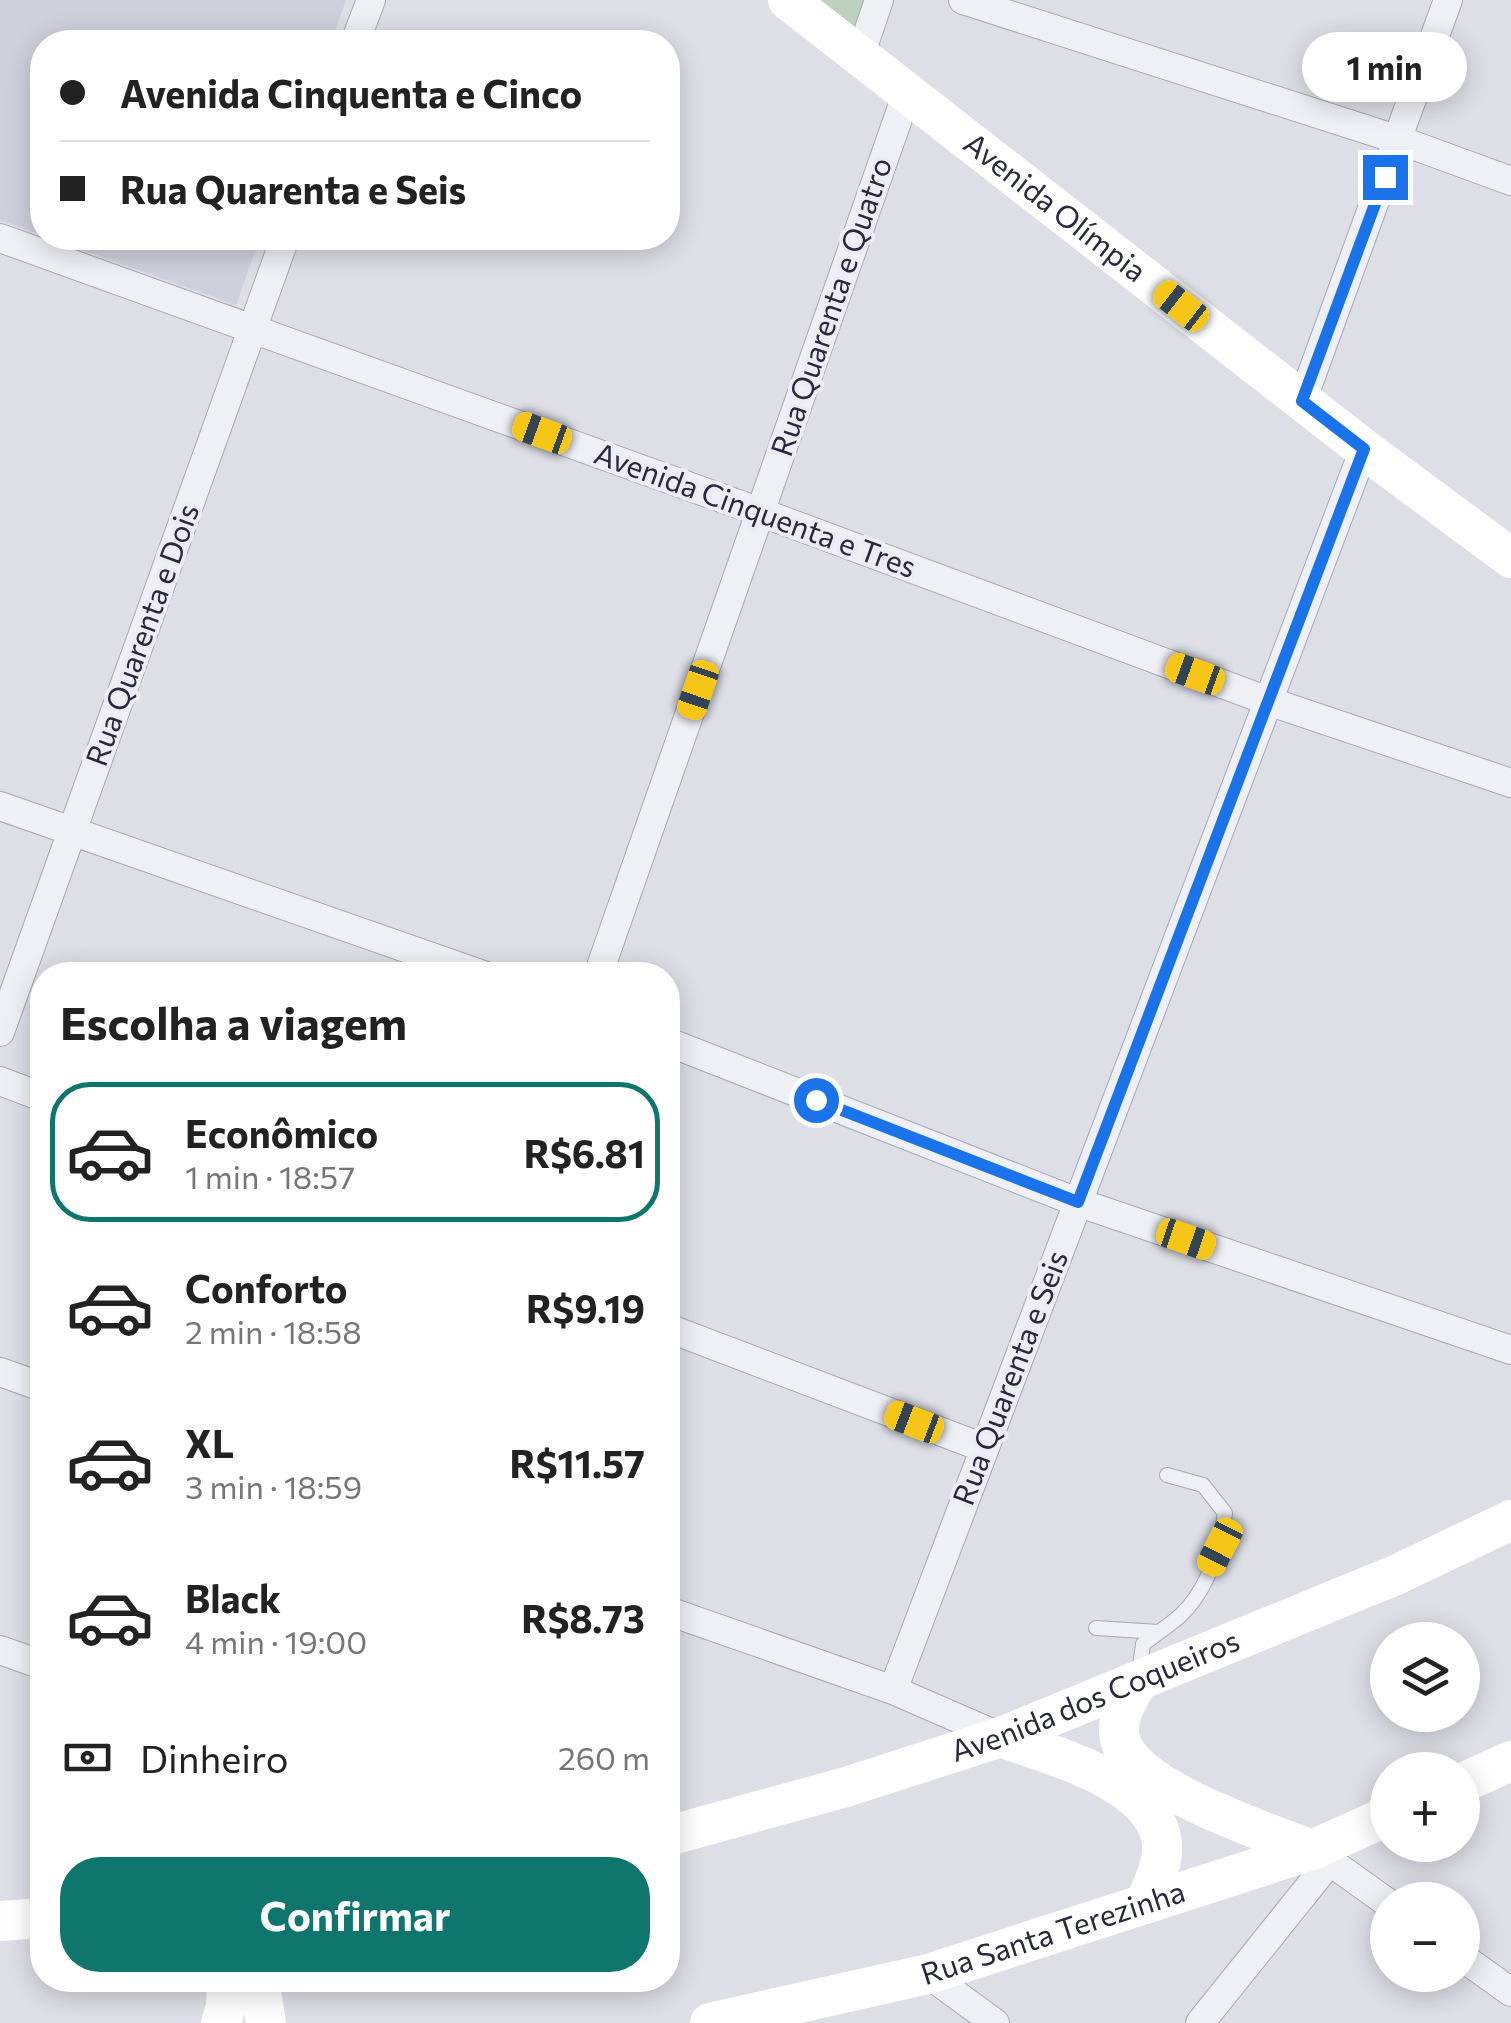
<!DOCTYPE html>
<html lang="pt">
<meta charset="utf-8">
<style>
body{margin:0;font-family:Commissioner,sans-serif;background:#f2f2f2;color:#222;height:100vh;display:flex;flex-direction:column;font-size:38px;white-space:nowrap}
*{box-sizing:border-box;margin:0}
p{font-size:32px;color:#767676}
.icon{flex:none;width:55px;height:55px;fill:none;stroke:currentColor;stroke-width:2;stroke-linecap:round;stroke-linejoin:round}
.map{position:relative;flex:1;overflow:hidden}
.side{position:absolute;left:30px;top:962px;width:650px;height:1030px;display:flex;flex-direction:column;background:#fff;border-radius:40px;box-shadow:0 5px 25px #0003}
.side>*{flex:none}
.top-card{position:absolute;left:30px;top:30px;width:650px;height:220px;border-radius:40px;box-shadow:0 5px 25px #0003;display:grid;align-content:center;height:220px;padding:0 30px;background:#fff}
.fabs{position:absolute;left:1370px;top:1622px;display:grid;gap:20px}
.fabs a{display:grid;place-items:center;width:110px;height:110px;border-radius:50%;background:#fff;box-shadow:0 5px 25px #0003;font-size:50px}
.end{position:absolute;width:45px;height:45px;margin:-22px;border:12px solid #1a73e8;background:#fff;box-shadow:0 0 0 5px #fff}
.from{border-radius:50%}
.bubble{position:absolute;height:70px;border-radius:35px;background:#fff;box-shadow:0 5px 25px #0003;font-size:32px;font-weight:700;line-height:70px;text-align:center}
.car{position:absolute;width:30px;height:60px;margin:-30px -15px;border-radius:12px;box-shadow:0 0 8px 2px #0007;background:linear-gradient(#f5c518 24%,#345 0 40%,#f5c518 0 76%,#345 0 86%,#f5c518 0)}
.top-card b{display:flex;align-items:center;gap:35px;height:95px;font-size:38px}
.top-card b+b{border-top:2px solid #e0e0e0}
.top-card i{width:25px;height:25px;background:#222}
ul{padding:0;list-style:none}
li{display:flex;align-items:center;gap:30px;height:140px;margin:0 20px 15px;padding:0 10px;border:5px solid transparent;border-radius:40px}
li div{flex:1}
li b{display:block;font-size:38px}
li em{font-style:normal;font-weight:700}
li.selected{border-color:#0f766e}
li>.icon{width:90px;height:90px;stroke-width:1.5}
h2{padding:0 30px;font-size:45px;line-height:120px}
.pay{display:flex;align-items:center;gap:25px;height:110px;padding:0 30px;font-size:38px}
.pay p{margin-inline-start:auto}
.button{display:flex;gap:20px;margin-top:auto;padding:20px 30px}
.button a{flex:1;height:115px;border-radius:40px;background:#0f766e;color:#fff;font-size:40px;font-weight:700;line-height:115px;text-align:center}
.map>svg:first-child{display:block}
</style>
<div class="map">
<svg width="1511" height="2023" viewBox="0 0 1511 2023">
<rect width="100%" height="100%" fill="#dddee6"/>
<!-- built -->
<path fill="#cfd0db" d="M0,0H346L331,42H42V235L0,220Z
M49,238H260L236,305Z"/>
<!-- green -->
<path fill="#bed0be" d="M802,0H870L855,41Z"/>
<g fill="none" stroke-linecap="round" stroke-linejoin="round">
<!-- lane casing -->
<g stroke="#a6a8b3" stroke-width="16">
<path id="lane" d="M1096,1628L1158,1632
M1139,1674L1143,1644C1156,1634 1170,1625 1181,1615C1208,1589 1220,1548 1225,1513L1203,1485L1167,1475"/>
</g>
<!-- street casing -->
<g stroke="#a6a8b3" stroke-width="30">
<path id="street" d="M963,0L1399,140L1511,181
M355,42L371,0
M860,56L879,0
M0,238L760,512L1268,701L1511,783
M1302,401L1448,0
M0,806L483,975
M598,975L907,93
M0,1032L285,238
M668,1042L1077,1202L1511,1350
M0,1081L42,1097
M668,1328L984,1448
M0,1372L42,1387
M668,1611L893,1690L1001,1737
M0,1650L42,1665
M893,1690L1364,449
M1318,1853L1388,1903
M1462,1957L1511,1992
M928,1974L995,2023
M1200,2023L1330,1861"/>
</g>
<!-- lane -->
<use href="#lane" stroke="#eff0f5" stroke-width="14"/>
<!-- street -->
<use href="#street" stroke="#eff0f5" stroke-width="28"/>
<!-- secondary -->
<g stroke="#fff" stroke-width="40">
<path id="s1" d="M788,0L1364,449L1511,558"/>
<path d="M1138,1681C1128,1700 1115,1717 1120,1739C1131,1789 1267,1832 1312,1850"/>
<path d="M1001,1737C1049,1755 1148,1779 1161,1837C1166,1860 1153,1884 1145,1904"/>
<path d="M1462,1783L1511,1761"/>
<path id="s2" d="M668,1836L846,1787L1001,1737L1398,1574L1511,1520"/>
<path d="M0,1921L42,1918"/>
<path d="M259,1980L266,2023"/>
<path d="M221,2023L226,2007L227,1980"/>
<path id="s3" d="M710,2023L928,1974L1312,1850L1388,1816"/>
</g>
</g>
<g fill="none" stroke-linecap="round" stroke-linejoin="round">
<!-- route -->
<path stroke="#1a73e8" stroke-width="12" d="M816,1100L1078,1202L1364,449L1302,401L1385,177"/>
</g>
<g text-anchor="middle" stroke-width="8" stroke-linejoin="round" paint-order="stroke">
<!-- street labels -->
<g font-size="30" fill="#27293c" stroke="#ecedf4">
<text dy="10" stroke="none"><textPath href="#s1" startOffset="338">Avenida Olímpia</textPath></text>
<text transform="translate(832 307) rotate(-71)" y="10">Rua Quarenta e Quatro</text>
<text transform="translate(755 511) rotate(20)" y="10">Avenida Cinquenta e Tres</text>
<text transform="translate(143 635) rotate(-70)" y="10">Rua Quarenta e Dois</text>
<text transform="translate(1011 1378) rotate(-69)" y="10">Rua Quarenta e Seis</text>
<text dy="10" stroke="none"><textPath href="#s2" startOffset="450">Avenida dos Coqueiros</textPath></text>
<text dy="10" stroke="none"><textPath href="#s3" startOffset="355">Rua Santa Terezinha</textPath></text>
</g>
</g>
</svg>
<div class="fabs">
<a><svg class="icon" aria-label="layers" viewBox="0 0 24 24"><path d="M12 4l9 5-9 5-9-5zM3 14l9 5 9-5"/></svg></a>
<a>+</a>
<a>−</a>
</div>
<i class="end from" style="left:816px;top:1100px"></i>
<i class="end" style="left:1385px;top:177px"></i>
<div class="bubble" style="left:1302px;top:32px;width:165px">1 min</div>
<i class="car" style="left:1181px;top:306px;rotate:308deg"></i>
<i class="car" style="left:542px;top:433px;rotate:290deg"></i>
<i class="car" style="left:1195px;top:674px;rotate:290deg"></i>
<i class="car" style="left:698px;top:690px;rotate:199deg"></i>
<i class="car" style="left:1186px;top:1239px;rotate:109deg"></i>
<i class="car" style="left:914px;top:1422px;rotate:291deg"></i>
<i class="car" style="left:1220px;top:1547px;rotate:207deg"></i>
<div class="top-card">
<b><i class="from"></i>Avenida Cinquenta e Cinco</b>
<b><i></i>Rua Quarenta e Seis</b>
</div>
<section class="side">
<h2>Escolha a viagem</h2>
<ul>
<li class="selected"><svg class="icon" aria-label="car" viewBox="0 0 24 24"><path d="M5 17H2v-5l4-1 3-4h7l3 4 3 1v5h-3M9 17h6M6 11h13"/><circle cx="7" cy="17" r="2"/><circle cx="17" cy="17" r="2"/></svg><div><b>Econômico</b><p>1 min · 18:57</p></div><em>R$6.81</em></li>
<li><svg class="icon" aria-label="car" viewBox="0 0 24 24"><path d="M5 17H2v-5l4-1 3-4h7l3 4 3 1v5h-3M9 17h6M6 11h13"/><circle cx="7" cy="17" r="2"/><circle cx="17" cy="17" r="2"/></svg><div><b>Conforto</b><p>2 min · 18:58</p></div><em>R$9.19</em></li>
<li><svg class="icon" aria-label="car" viewBox="0 0 24 24"><path d="M5 17H2v-5l4-1 3-4h7l3 4 3 1v5h-3M9 17h6M6 11h13"/><circle cx="7" cy="17" r="2"/><circle cx="17" cy="17" r="2"/></svg><div><b>XL</b><p>3 min · 18:59</p></div><em>R$11.57</em></li>
<li><svg class="icon" aria-label="car" viewBox="0 0 24 24"><path d="M5 17H2v-5l4-1 3-4h7l3 4 3 1v5h-3M9 17h6M6 11h13"/><circle cx="7" cy="17" r="2"/><circle cx="17" cy="17" r="2"/></svg><div><b>Black</b><p>4 min · 19:00</p></div><em>R$8.73</em></li>
</ul>
<div class="pay"><svg class="icon" aria-label="cash" viewBox="0 0 24 24"><path d="M3 7h18v10H3z"/><circle cx="12" cy="12" r="2"/></svg>Dinheiro<p>260 m</p></div>
<div class="button"><a>Confirmar</a></div>
</section>
</div>
